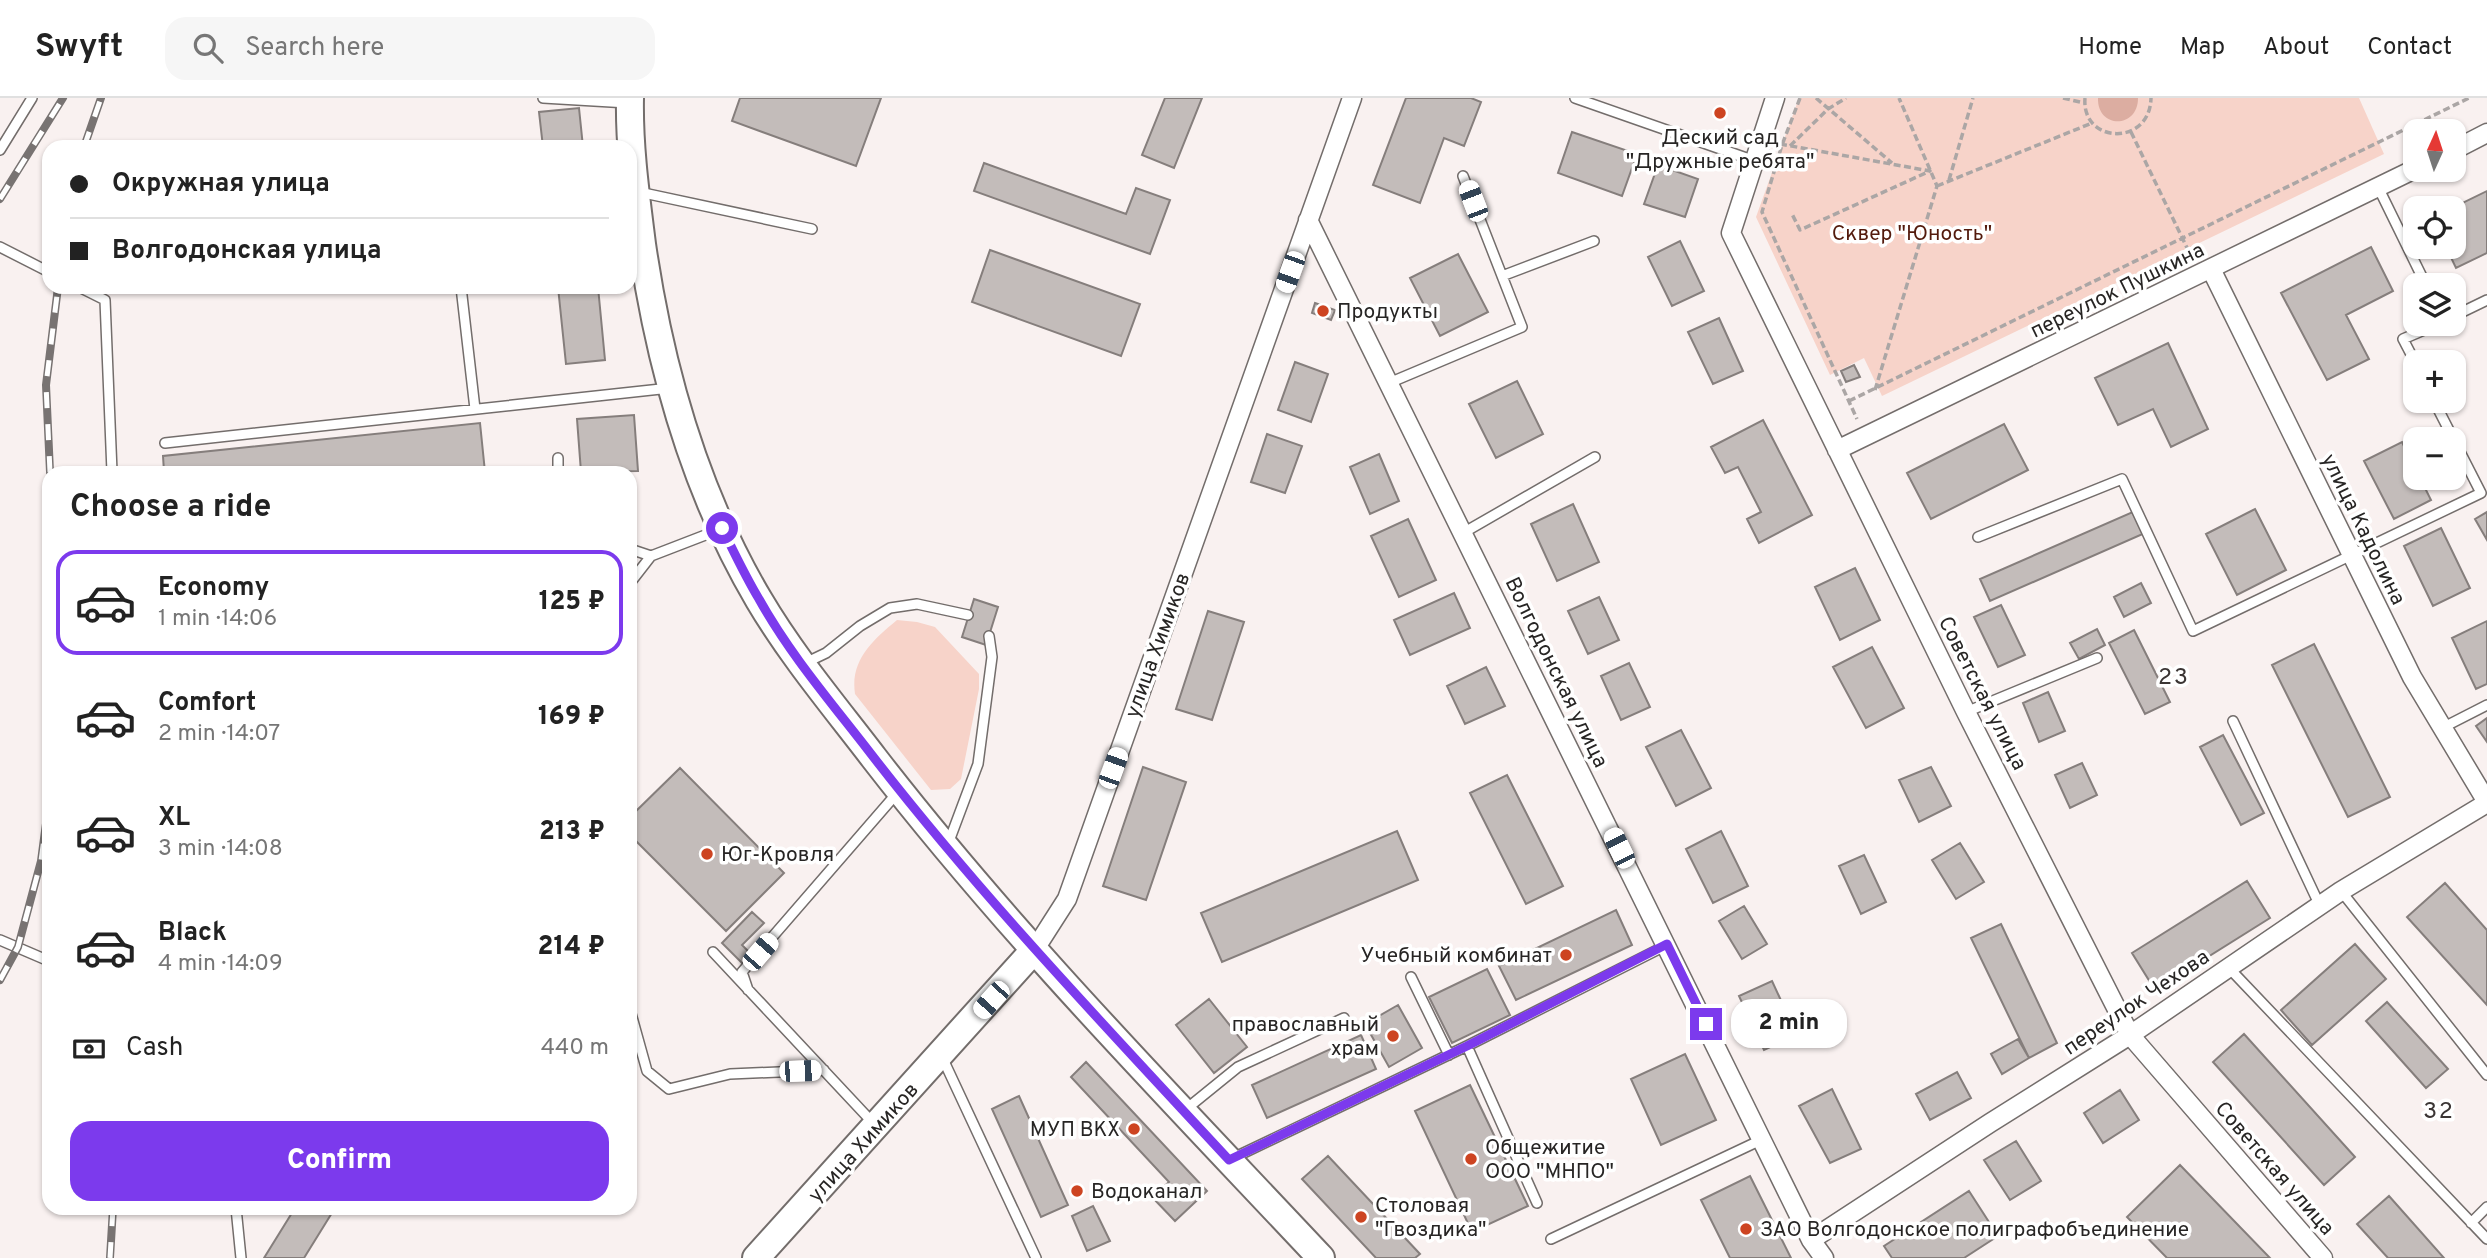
<!DOCTYPE html>
<meta charset="utf-8">
<style>
body{margin:0;font-family:Overpass,sans-serif;background:#f6f6f6;color:#222;height:100vh;display:flex;flex-direction:column;font-size:26px;white-space:nowrap}
*{box-sizing:border-box;margin:0}
p{font-size:23px;color:#767676}
.icon{flex:none;width:38px;height:38px;fill:none;stroke:currentColor;stroke-width:2;stroke-linecap:round;stroke-linejoin:round}
.map{position:relative;flex:1;overflow:hidden}
.side{position:absolute;left:42px;top:368px;width:595px;height:749px;display:flex;flex-direction:column;background:#fff;border-radius:21px;box-shadow:0 2px 5px #0004}
.side>*{flex:none}
.guide{position:absolute;left:42px;top:42px;width:595px;height:154px;border-radius:21px;box-shadow:0 2px 5px #0004;display:grid;align-content:center;height:154px;padding:0 28px;background:#fff}
.needle{width:46px;rotate:3deg}
.fabs{position:absolute;left:2403px;top:21px;display:grid;gap:14px}
.fabs a{display:grid;place-items:center;width:63px;height:63px;border-radius:14px;background:#fff;box-shadow:0 2px 5px #0004;font-size:35px}
.end{position:absolute;width:32px;height:32px;margin:-16px;border:9px solid #7c3aed;background:#fff;box-shadow:0 0 0 4px #fff}
.from{border-radius:50%}
.bubble{position:absolute;height:49px;border-radius:21px;background:#fff;box-shadow:0 2px 5px #0004;font-size:23px;font-weight:800;line-height:49px;text-align:center}
.car{position:absolute;width:21px;height:42px;margin:-21px -10px;border-radius:9px;box-shadow:0 0 5px 2px #0007;background:linear-gradient(#fff 24%,#345 0 40%,#fff 0 76%,#345 0 86%,#fff 0)}
.guide b{display:flex;align-items:center;gap:24px;height:66px;font-size:26px}
.guide b+b{border-top:2px solid #e0e0e0}
.guide i{width:18px;height:18px;background:#222}
ul{padding:0;list-style:none}
li{display:flex;align-items:center;gap:21px;height:105px;margin:0 14px 10px;padding:0 14px;border:4px solid transparent;border-radius:21px}
li div{flex:1}
li b{display:block;font-size:26px}
li em{font-style:normal;font-weight:800}
li.current{border-color:#7c3aed}
li>.icon{width:63px;height:63px;stroke-width:1.5}
h2{padding:0 28px;font-size:32px;line-height:84px}
.pay{display:flex;align-items:center;gap:18px;height:77px;padding:0 28px;font-size:26px}
.pay p{margin-inline-start:auto}
.cta{display:flex;gap:14px;margin-top:auto;padding:14px 28px}
.cta a{flex:1;height:80px;border-radius:21px;background:#7c3aed;color:#fff;font-size:28px;font-weight:800;line-height:80px;text-align:center}
header{display:flex;align-items:center;gap:42px;box-sizing:border-box;height:98px;padding:0 35px;background:#fff;border-bottom:2px solid #e0e0e0}
header strong{font-size:33px}
nav{display:flex;gap:38px;margin-inline-start:auto;font-size:24px}
.search{width:490px;height:63px;background:#f6f6f6;display:flex;align-items:center;gap:18px;box-sizing:border-box;padding:0 24px;border-radius:21px;color:#767676;font-size:26px}
.map>svg:first-child{display:block}
</style>
<header>
<strong>Swyft</strong>
<div class="search"><svg class="icon" aria-label="search" viewBox="0 0 24 24"><circle cx="10" cy="10" r="6"/><path d="M15 15l6 6"/></svg>Search here</div>
<nav><a>Home</a><a>Map</a><a>About</a><a>Contact</a></nav>
</header>
<div class="map">
<svg width="2487" height="1160" viewBox="0 0 2487 1160">
<rect width="100%" height="100%" fill="#f9f1f0"/>
<!-- green -->
<path fill="#f7d3c9" d="M1799,0H2359L2384,56L1882,298L1864,260L1830,277L1756,119Z
M897,522L917,524L935,529L979,576V591L961,681L950,691L931,692L855,596C850,562 873,542 897,522Z"/>
<!-- water -->
<path fill="#dcada1" d="M2098,0H2138C2138,31 2097,31 2098,0Z"/>
<!-- building -->
<path fill="#c3bcba" stroke="#857e7c" stroke-width="2" d="M740,0H881L856,68L732,23Z
M1165,0H1202L1174,70L1142,57Z
M1406,0H1471L1481,4L1464,48L1444,40L1420,105L1373,87Z
M579,10L583,49H543L539,14Z
M1572,34L1637,56L1622,98L1558,75Z
M984,65L1126,116L1136,90L1170,102L1150,156L974,93Z
M1658,67L1698,81L1685,119L1644,106Z
M2487,93V155L2456,170L2446,149H2454L2452,110Z
M1680,143L1704,193L1672,208L1648,159Z
M2371,149L2393,193L2346,217L2369,261L2327,282L2281,195Z
M990,152L1140,206L1121,258L972,204Z
M1458,156L1488,214L1440,238L1410,180Z
M558,189H598L605,262L566,266Z
M1315,205L1335,212L1331,222L1312,215Z
M1719,220L1743,273L1713,286L1688,234Z
M2168,245L2208,331L2171,349L2153,311L2118,327L2095,280Z
M1295,264L1328,276L1311,324L1278,312Z
M1854,267L1860,279L1846,284L1841,273Z
M1517,283L1543,336L1496,360L1469,306Z
M634,317L638,373L581,374L577,321Z
M1763,322L1812,417L1759,445L1747,421L1761,414L1738,369L1725,375L1711,349Z
M480,325L485,374H164L163,358Z
M2004,326L2028,372L1931,421L1907,375Z
M1267,336L1302,348L1285,395L1251,384Z
M2402,344L2415,371V380H2420L2431,402L2394,421L2364,363Z
M1379,356L1399,403L1370,416L1350,369Z
M1573,406L1599,464L1557,483L1531,426Z
M2255,411L2286,472L2237,497L2206,436Z
M2135,413L2145,435L1990,503L1980,481Z
M2487,414V442L2475,421Z
M1408,421L1436,482L1399,499L1371,438Z
M2441,430L2470,490L2433,508L2404,448Z
M1855,470L1880,522L1840,542L1815,489Z
M2141,485L2151,505L2124,519L2114,499Z
M1454,495L1470,530L1410,557L1394,522Z
M1599,499L1619,542L1588,556L1568,513Z
M974,501L998,509L986,547L962,539Z
M2001,507L2025,557L1998,569L1974,519Z
M1208,513L1244,524L1212,622L1176,611Z
M2487,523V586L2476,591L2452,540Z
M2097,531L2105,547L2079,561L2070,545Z
M2134,532L2170,604L2145,616L2109,545Z
M2314,546L2390,699L2348,719L2272,567Z
M1872,549L1904,610L1866,630L1833,569Z
M1629,565L1650,609L1621,622L1601,578Z
M1486,569L1505,608L1465,626L1447,588Z
M2048,594L2065,633L2039,644L2023,605Z
M2487,620V644L2476,628Z
M1681,632L1711,690L1676,708L1646,649Z
M2223,637L2264,715L2241,727L2200,649Z
M2082,665L2097,697L2070,710L2055,677Z
M1143,669L1186,684L1146,802L1103,788Z
M1931,669L1951,708L1919,724L1899,682Z
M680,670L784,775L726,833L630,737V719Z
M1507,677L1563,788L1526,806L1470,695Z
M1397,733L1418,782L1222,864L1201,815Z
M1721,733L1748,788L1713,805L1686,751Z
M1960,745L1984,784L1956,801L1932,762Z
M1864,757L1886,804L1861,816L1839,768Z
M2247,783L2270,820L2155,892L2132,855Z
M2445,785L2487,832V907L2407,819Z
M1744,808L1767,846L1742,861L1719,823Z
M1616,812L1632,847L1516,902L1499,868Z
M752,814L764,825L742,847L753,858L745,868L722,845Z
M2001,826L2057,945L2029,960L1971,840Z
M2355,846L2386,881L2312,947L2281,912Z
M1487,871L1510,917L1452,945L1429,899Z
M1772,883L1797,937L1764,952L1739,898Z
M1209,901L1247,949L1214,975L1176,927Z
M2387,904L2448,971L2426,990L2366,923Z
M1398,907L1422,950L1389,969L1365,926Z
M2244,936L2355,1059L2324,1087L2213,964Z
M1361,937L1376,971L1267,1020L1252,987Z
M2018,941L2029,960L2002,976L1991,956Z
M1685,956L1716,1022L1661,1047L1631,981Z
M1086,964L1207,1093L1175,1123L1152,1099L1169,1084L1071,979Z
M1957,974L1971,1000L1930,1022L1916,996Z
M1470,987L1528,1108L1472,1134L1415,1013Z
M1832,991L1861,1051L1830,1065L1799,1008Z
M2120,992L2139,1022L2103,1045L2084,1015Z
M1019,998L1068,1107L1041,1119L992,1011Z
M2016,1043L2041,1083L2010,1102L1984,1062Z
M1328,1058L1420,1156L1415,1160H1376L1302,1081Z
M2180,1067L2270,1160H2167L2127,1119Z
M1750,1078L1791,1160H1730L1701,1102Z
M1969,1093L1998,1138L1964,1160H1892L1884,1148Z
M2389,1098L2444,1160H2388L2357,1126Z
M1093,1108L1110,1143L1087,1153L1072,1118Z
M295,1110H335L304,1160H264Z"/>
<g fill="none" stroke-linecap="round" stroke-linejoin="round">
<!-- lane casing -->
<g stroke="#736d6b" stroke-width="12">
<path id="lane" d="M543,0L628,5
M1575,0L1755,63
M0,52L32,0
M2378,89L2426,187
M639,94L812,131
M0,149L49,174
M1502,178L1594,143
M79,189L105,202L112,374
M461,189L475,311
M2454,218L2487,202
M2415,264L2403,241L2438,226
M1389,285L1522,229L1463,78
M165,345L670,290
M558,360V374
M1463,435L1595,359
M1978,439L2122,381L2193,533L2481,395L2434,303
M630,451L651,458L721,431
M630,485L651,458
M803,566L826,555L860,528L890,510L917,506L968,517
M1966,614L2097,560
M2233,623L2320,808
M2442,630L2487,607
M948,746L978,666L992,559L989,538
M2341,793L2487,977
M0,842L49,863
M713,854L875,1027
M2229,870L2487,1141
M1411,879L1449,957
M748,892L742,874L898,694
M630,912L647,973L669,991L730,976L824,972
M1467,948L1537,1105
M942,959L1036,1160
M1185,1012L1238,969L1344,920
M1231,1061L1467,948L1667,847
M236,1110L241,1160
M2471,1125L2487,1109
M1551,1141L1763,1041"/>
</g>
<!-- street casing -->
<g stroke="#736d6b" stroke-width="21">
<path id="street" d="M1775,0L1731,135L1966,614L2130,937L2323,1160
M2454,52L2487,35
M1308,122L1811,1142L1824,1160
M2211,171L2412,579L2487,704
M1837,352L2415,71
M1035,851L1067,801L1352,0
M1811,1142L1990,1025L2130,937L2341,793L2487,705"/>
</g>
<!-- secondary casing -->
<g stroke="#736d6b" stroke-width="30">
<path id="secondary" d="M630,0C629,49 636,98 642,146C660,270 695,394 759,502C792,558 835,609 874,660C1011,837 1168,997 1321,1160
M756,1160L1035,851"/>
</g>
<!-- path -->
<path stroke="#aba6a5" stroke-width="3.5" stroke-dasharray="7 3.5" stroke-linecap="butt" d="M1800,0L1782,47L1762,114L1857,321
M1816,0L1892,65
M2063,0L2084,5
M2085,0C2081,46 2150,49 2151,0
M2131,34L2191,158
M1780,46L1930,73L1800,132L1792,116
M1790,48L1828,11L1846,0
M1949,82L1973,0
M1937,88L2092,25
M1875,292L1937,88L1899,0
M1849,303L2469,0"/>
<!-- lane -->
<use href="#lane" stroke="#fff" stroke-width="9"/>
<!-- street -->
<use href="#street" stroke="#fff" stroke-width="18"/>
<!-- secondary -->
<use href="#secondary" stroke="#fff" stroke-width="26"/>
<!-- rail casing -->
<g stroke="#787372" stroke-width="8">
<path id="rail" d="M84,49L101,0
M0,101L63,0
M50,374L46,287L58,189
M0,882L18,849L41,763L49,703
M110,1160L113,1110"/>
</g>
<!-- rail -->
<use href="#rail" stroke="#fff" stroke-width="5" stroke-dasharray="16" stroke-linecap="butt"/>
</g>
<g fill="none" stroke-linecap="round" stroke-linejoin="round">
<!-- route -->
<path stroke="#7c3aed" stroke-width="9" d="M722,430C734,454 745,478 759,501C789,555 830,603 868,652C979,796 1105,928 1229,1062L1467,948L1667,846L1706,926"/>
</g>
<!-- markers -->
<g fill="#cd4421" stroke="#fff" stroke-width="2.5">
<circle cx="1720" cy="15" r="7"/>
<circle cx="1323" cy="213" r="7"/>
<circle cx="707" cy="756" r="7"/>
<circle cx="1566" cy="857" r="7"/>
<circle cx="1393" cy="938" r="7"/>
<circle cx="1134" cy="1031" r="7"/>
<circle cx="1471" cy="1061" r="7"/>
<circle cx="1077" cy="1093" r="7"/>
<circle cx="1361" cy="1119" r="7"/>
<circle cx="1746" cy="1131" r="7"/>
</g>
<g text-anchor="middle" stroke-width="7" stroke-linejoin="round" paint-order="stroke">
<!-- poi labels -->
<g font-size="21" fill="#272524" stroke="#fff" text-anchor="start">
<text x="1720" y="46" text-anchor="middle">Деский сад<tspan x="1720" dy="24">"Дружные ребята"</tspan></text>
<text x="1337" y="220">Продукты</text>
<text x="721" y="763">Юг-Кровля</text>
<text x="1552" y="864" text-anchor="end">Учебный комбинат</text>
<text x="1379" y="933" text-anchor="end">православный<tspan x="1379" dy="24">храм</tspan></text>
<text x="1120" y="1038" text-anchor="end">МУП ВКХ</text>
<text x="1485" y="1056">Общежитие<tspan x="1485" dy="24">ООО "МНПО"</tspan></text>
<text x="1091" y="1100">Водоканал</text>
<text x="1375" y="1114">Столовая<tspan x="1375" dy="24">"Гвоздика"</tspan></text>
<text x="1760" y="1138">ЗАО Волгодонское полиграфобъединение</text>
</g>
<!-- park labels -->
<g font-size="21" fill="#531a0c" stroke="#fff">
<text x="1912" y="142">Сквер "Юность"</text>
</g>
<!-- street labels -->
<g font-size="21" fill="#272524" stroke="#fff">
<text transform="translate(2117 192) rotate(-26)" y="7">переулок Пушкина</text>
<text transform="translate(2364 431) rotate(64)" y="7">улица Кадолина</text>
<text transform="translate(1157 547) rotate(-70)" y="7">улица Химиков</text>
<text transform="translate(1557 574) rotate(64)" y="7">Волгодонская улица</text>
<text transform="translate(1983 595) rotate(63)" y="7">Советская улица</text>
<text transform="translate(2136 904) rotate(-34)" y="7">переулок Чехова</text>
<text transform="translate(863 1044) rotate(-48)" y="7">улица Химиков</text>
<text transform="translate(2275 1070) rotate(49)" y="7">Советская улица</text>
</g>
<!-- neighbourhood labels -->
<g font-size="23" letter-spacing="2" fill="#3b3534" stroke="#fff">
<text x="2174" y="586">23</text>
<text x="2439" y="1020">32</text>
</g>
</g>
</svg>
<div class="fabs">
<a><svg class="needle" viewBox="-14 -14 28 28"><path d="M0-13l5 13h-10z" fill="#e53935"/><path d="M0 13l5-13h-10z" fill="#767676"/></svg></a>
<a><svg class="icon" aria-label="locate" viewBox="0 0 24 24"><circle cx="12" cy="12" r="6"/><path d="M12 2v4M12 18v4M2 12h4M18 12h4"/></svg></a>
<a><svg class="icon" aria-label="layers" viewBox="0 0 24 24"><path d="M12 4l9 5-9 5-9-5zM3 14l9 5 9-5"/></svg></a>
<a>+</a>
<a>−</a>
</div>
<i class="end from" style="left:722px;top:430px"></i>
<i class="end" style="left:1706px;top:926px"></i>
<div class="bubble" style="left:1731px;top:901px;width:116px">2 min</div>
<i class="car" style="left:1473px;top:103px;rotate:339deg"></i>
<i class="car" style="left:1290px;top:174px;rotate:200deg"></i>
<i class="car" style="left:1113px;top:670px;rotate:20deg"></i>
<i class="car" style="left:1619px;top:750px;rotate:334deg"></i>
<i class="car" style="left:760px;top:854px;rotate:41deg"></i>
<i class="car" style="left:991px;top:902px;rotate:222deg"></i>
<i class="car" style="left:800px;top:973px;rotate:88deg"></i>
<div class="guide">
<b><i class="from"></i>Окружная улица</b>
<b><i></i>Волгодонская улица</b>
</div>
<section class="side">
<h2>Choose a ride</h2>
<ul>
<li class="current"><svg class="icon" aria-label="car" viewBox="0 0 24 24"><path d="M5 17H2v-5l4-1 3-4h7l3 4 3 1v5h-3M9 17h6M6 11h13"/><circle cx="7" cy="17" r="2"/><circle cx="17" cy="17" r="2"/></svg><div><b>Economy</b><p>1 min · 14:06</p></div><em>125 ₽</em></li>
<li><svg class="icon" aria-label="car" viewBox="0 0 24 24"><path d="M5 17H2v-5l4-1 3-4h7l3 4 3 1v5h-3M9 17h6M6 11h13"/><circle cx="7" cy="17" r="2"/><circle cx="17" cy="17" r="2"/></svg><div><b>Comfort</b><p>2 min · 14:07</p></div><em>169 ₽</em></li>
<li><svg class="icon" aria-label="car" viewBox="0 0 24 24"><path d="M5 17H2v-5l4-1 3-4h7l3 4 3 1v5h-3M9 17h6M6 11h13"/><circle cx="7" cy="17" r="2"/><circle cx="17" cy="17" r="2"/></svg><div><b>XL</b><p>3 min · 14:08</p></div><em>213 ₽</em></li>
<li><svg class="icon" aria-label="car" viewBox="0 0 24 24"><path d="M5 17H2v-5l4-1 3-4h7l3 4 3 1v5h-3M9 17h6M6 11h13"/><circle cx="7" cy="17" r="2"/><circle cx="17" cy="17" r="2"/></svg><div><b>Black</b><p>4 min · 14:09</p></div><em>214 ₽</em></li>
</ul>
<div class="pay"><svg class="icon" aria-label="cash" viewBox="0 0 24 24"><path d="M3 7h18v10H3z"/><circle cx="12" cy="12" r="2"/></svg>Cash<p>440 m</p></div>
<div class="cta"><a>Confirm</a></div>
</section>
</div>
